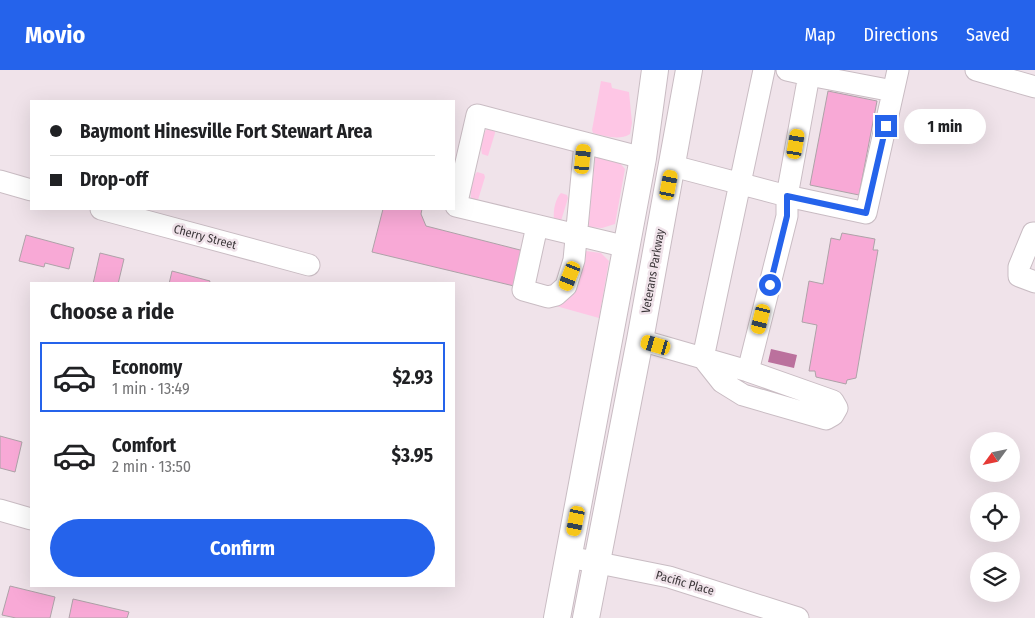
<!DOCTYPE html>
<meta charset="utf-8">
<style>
body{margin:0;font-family:"Fira Sans Condensed",sans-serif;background:#f6f6f6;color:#202124;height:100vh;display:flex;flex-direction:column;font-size:19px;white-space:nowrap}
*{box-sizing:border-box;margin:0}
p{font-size:16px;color:#757577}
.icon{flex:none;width:28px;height:28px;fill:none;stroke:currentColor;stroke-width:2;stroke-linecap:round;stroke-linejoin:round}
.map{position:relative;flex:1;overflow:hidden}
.details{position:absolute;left:30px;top:212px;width:425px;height:305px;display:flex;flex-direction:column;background:#fff;border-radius:0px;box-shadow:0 5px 20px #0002}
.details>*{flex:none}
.banner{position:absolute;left:30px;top:30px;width:425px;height:110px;border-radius:0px;box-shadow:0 5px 20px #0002;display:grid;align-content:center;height:110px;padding:0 20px;background:#fff}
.needle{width:32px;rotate:237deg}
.controls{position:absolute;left:970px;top:362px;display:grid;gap:10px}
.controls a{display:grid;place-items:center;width:50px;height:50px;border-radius:50%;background:#fff;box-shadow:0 5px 20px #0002;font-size:25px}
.end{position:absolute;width:22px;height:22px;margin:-11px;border:6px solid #2563eb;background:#fff;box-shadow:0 0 0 2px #fff}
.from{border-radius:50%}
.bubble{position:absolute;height:35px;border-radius:18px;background:#fff;box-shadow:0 5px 20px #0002;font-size:16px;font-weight:700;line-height:35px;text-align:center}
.car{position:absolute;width:15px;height:30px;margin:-15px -8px;border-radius:6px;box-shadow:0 0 4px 1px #0007;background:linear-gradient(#f5c518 24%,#345 0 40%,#f5c518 0 76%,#345 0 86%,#f5c518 0)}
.banner b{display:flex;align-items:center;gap:18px;height:48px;font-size:19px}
.banner b+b{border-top:1px solid #e0e0e0}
.banner i{width:12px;height:12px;background:#202124}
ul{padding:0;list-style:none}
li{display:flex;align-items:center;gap:15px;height:70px;margin:0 10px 8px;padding:0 10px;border:2px solid transparent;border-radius:0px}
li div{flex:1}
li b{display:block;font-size:19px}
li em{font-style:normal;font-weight:700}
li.selected{border-color:#2563eb}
li>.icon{width:45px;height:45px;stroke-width:1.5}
h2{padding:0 20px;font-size:22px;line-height:60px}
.button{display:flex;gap:10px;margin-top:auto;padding:10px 20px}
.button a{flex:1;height:58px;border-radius:30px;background:#2563eb;color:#fff;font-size:20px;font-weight:700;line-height:58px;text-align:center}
header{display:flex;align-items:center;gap:30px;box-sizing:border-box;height:70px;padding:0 25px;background:#2563eb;color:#fff}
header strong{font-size:24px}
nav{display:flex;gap:28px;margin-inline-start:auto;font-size:18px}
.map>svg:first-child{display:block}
</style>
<header>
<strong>Movio</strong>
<nav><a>Map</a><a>Directions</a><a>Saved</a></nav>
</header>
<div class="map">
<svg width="1035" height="548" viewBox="0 0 1035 548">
<rect width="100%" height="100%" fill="#f0e3ea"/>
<!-- green -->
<path fill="#fec6e5" d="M601,11L611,13L612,18L629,22L632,53L630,64C619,71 605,66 593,63L592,60Z
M488,58L495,59V63L488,86L482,84C480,76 482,63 488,58Z
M595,87L619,92L625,99L615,154L602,158L588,157Z
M477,102L484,104L485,107L478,130L471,128C470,121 472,108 477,102Z
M561,123L567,125L568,128L561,151L554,149C553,142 555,129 561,123Z
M586,181L601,183L609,191L599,248L556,236L573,225L579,213Z"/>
<!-- water -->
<path fill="#bb719d" d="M771,279L797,285L794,298L768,292Z"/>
<!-- building -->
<path fill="#f8a9d6" stroke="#aea2a8" d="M828,21L877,31L859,125L810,115Z
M383,139H422L421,144L426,156L524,181L514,216L372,182Z
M842,163L875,169L873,180H878L856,308L847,310L846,314L816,307L815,301H809L817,255L802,252L809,211L823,214L831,168L840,170Z
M26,165L74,178L69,199L45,193L44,197L19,191Z
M100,183L124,189L118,214H93Z
M172,201L210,211L209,214H169Z
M0,366L22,372L15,402L0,398Z
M10,516L55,527L50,548H16L2,545Z
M73,529L129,542L127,548H69Z"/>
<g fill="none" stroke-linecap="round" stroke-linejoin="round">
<!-- minor casing -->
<g stroke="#c9bcc3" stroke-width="23">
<path id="minor" d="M976,0L1035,17
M809,5L893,21
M673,96L787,126L866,143L898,0
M0,111L31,120
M101,139L309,195
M537,156L523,220L548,227L556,225L566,216L574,190L585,73
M1035,163H1033L1019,197V206L1035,212
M627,177L456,136L477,45L643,88
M640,270L748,301L787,146V126L809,5L787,0
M703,288L764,0
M703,288L722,312L743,325L826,349L833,345L837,338L833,331L748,301
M0,440L31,449
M569,487L669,507L798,548"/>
</g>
<!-- major casing -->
<g stroke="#c9bcc3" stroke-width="28">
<path id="major" d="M557,548L643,88L655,0
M586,548L640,270L689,0"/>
</g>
<!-- minor -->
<use href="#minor" stroke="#fff" stroke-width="21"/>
<!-- major -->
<use href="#major" stroke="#fff" stroke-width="26"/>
</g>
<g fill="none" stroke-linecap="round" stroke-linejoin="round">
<!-- route -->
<path stroke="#2563eb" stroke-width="6" d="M770,215L787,146V126L866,143L886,56"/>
</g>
<g text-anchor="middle" stroke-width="5" stroke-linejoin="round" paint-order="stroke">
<!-- street labels -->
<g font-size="12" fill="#3b3639" stroke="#f0e3ea">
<text transform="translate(205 167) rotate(15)" y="4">Cherry Street</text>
<text transform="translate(653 201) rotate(-80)" y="4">Veterans Parkway</text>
<text transform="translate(685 513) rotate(16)" y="4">Pacific Place</text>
</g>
</g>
</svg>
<div class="controls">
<a><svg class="needle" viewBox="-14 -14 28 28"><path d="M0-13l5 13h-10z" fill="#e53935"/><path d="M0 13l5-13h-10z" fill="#757577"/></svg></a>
<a><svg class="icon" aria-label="locate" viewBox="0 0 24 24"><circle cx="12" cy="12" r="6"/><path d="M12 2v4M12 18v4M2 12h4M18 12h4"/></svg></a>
<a><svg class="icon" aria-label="layers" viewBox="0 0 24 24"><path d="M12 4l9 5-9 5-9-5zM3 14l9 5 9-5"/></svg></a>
</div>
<i class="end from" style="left:770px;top:215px"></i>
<i class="end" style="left:886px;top:56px"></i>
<div class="bubble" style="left:904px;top:39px;width:82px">1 min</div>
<i class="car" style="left:796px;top:74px;rotate:10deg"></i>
<i class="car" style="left:583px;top:89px;rotate:6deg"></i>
<i class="car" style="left:669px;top:115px;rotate:11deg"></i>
<i class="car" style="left:570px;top:206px;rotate:202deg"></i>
<i class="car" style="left:761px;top:249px;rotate:194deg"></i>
<i class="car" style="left:656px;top:275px;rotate:286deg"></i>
<i class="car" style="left:576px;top:451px;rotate:191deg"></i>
<div class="banner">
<b><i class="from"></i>Baymont Hinesville Fort Stewart Area</b>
<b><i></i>Drop-off</b>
</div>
<section class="details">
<h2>Choose a ride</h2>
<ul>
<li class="selected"><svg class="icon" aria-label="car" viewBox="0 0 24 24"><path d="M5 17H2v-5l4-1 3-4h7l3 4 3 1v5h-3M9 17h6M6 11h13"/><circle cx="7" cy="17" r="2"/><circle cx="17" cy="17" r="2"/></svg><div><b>Economy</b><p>1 min · 13:49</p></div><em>$2.93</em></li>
<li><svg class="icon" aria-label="car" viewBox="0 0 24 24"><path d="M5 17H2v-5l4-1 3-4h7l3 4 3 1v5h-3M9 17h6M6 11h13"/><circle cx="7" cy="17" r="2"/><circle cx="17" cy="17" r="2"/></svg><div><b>Comfort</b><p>2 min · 13:50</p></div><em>$3.95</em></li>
</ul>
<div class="button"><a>Confirm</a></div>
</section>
</div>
